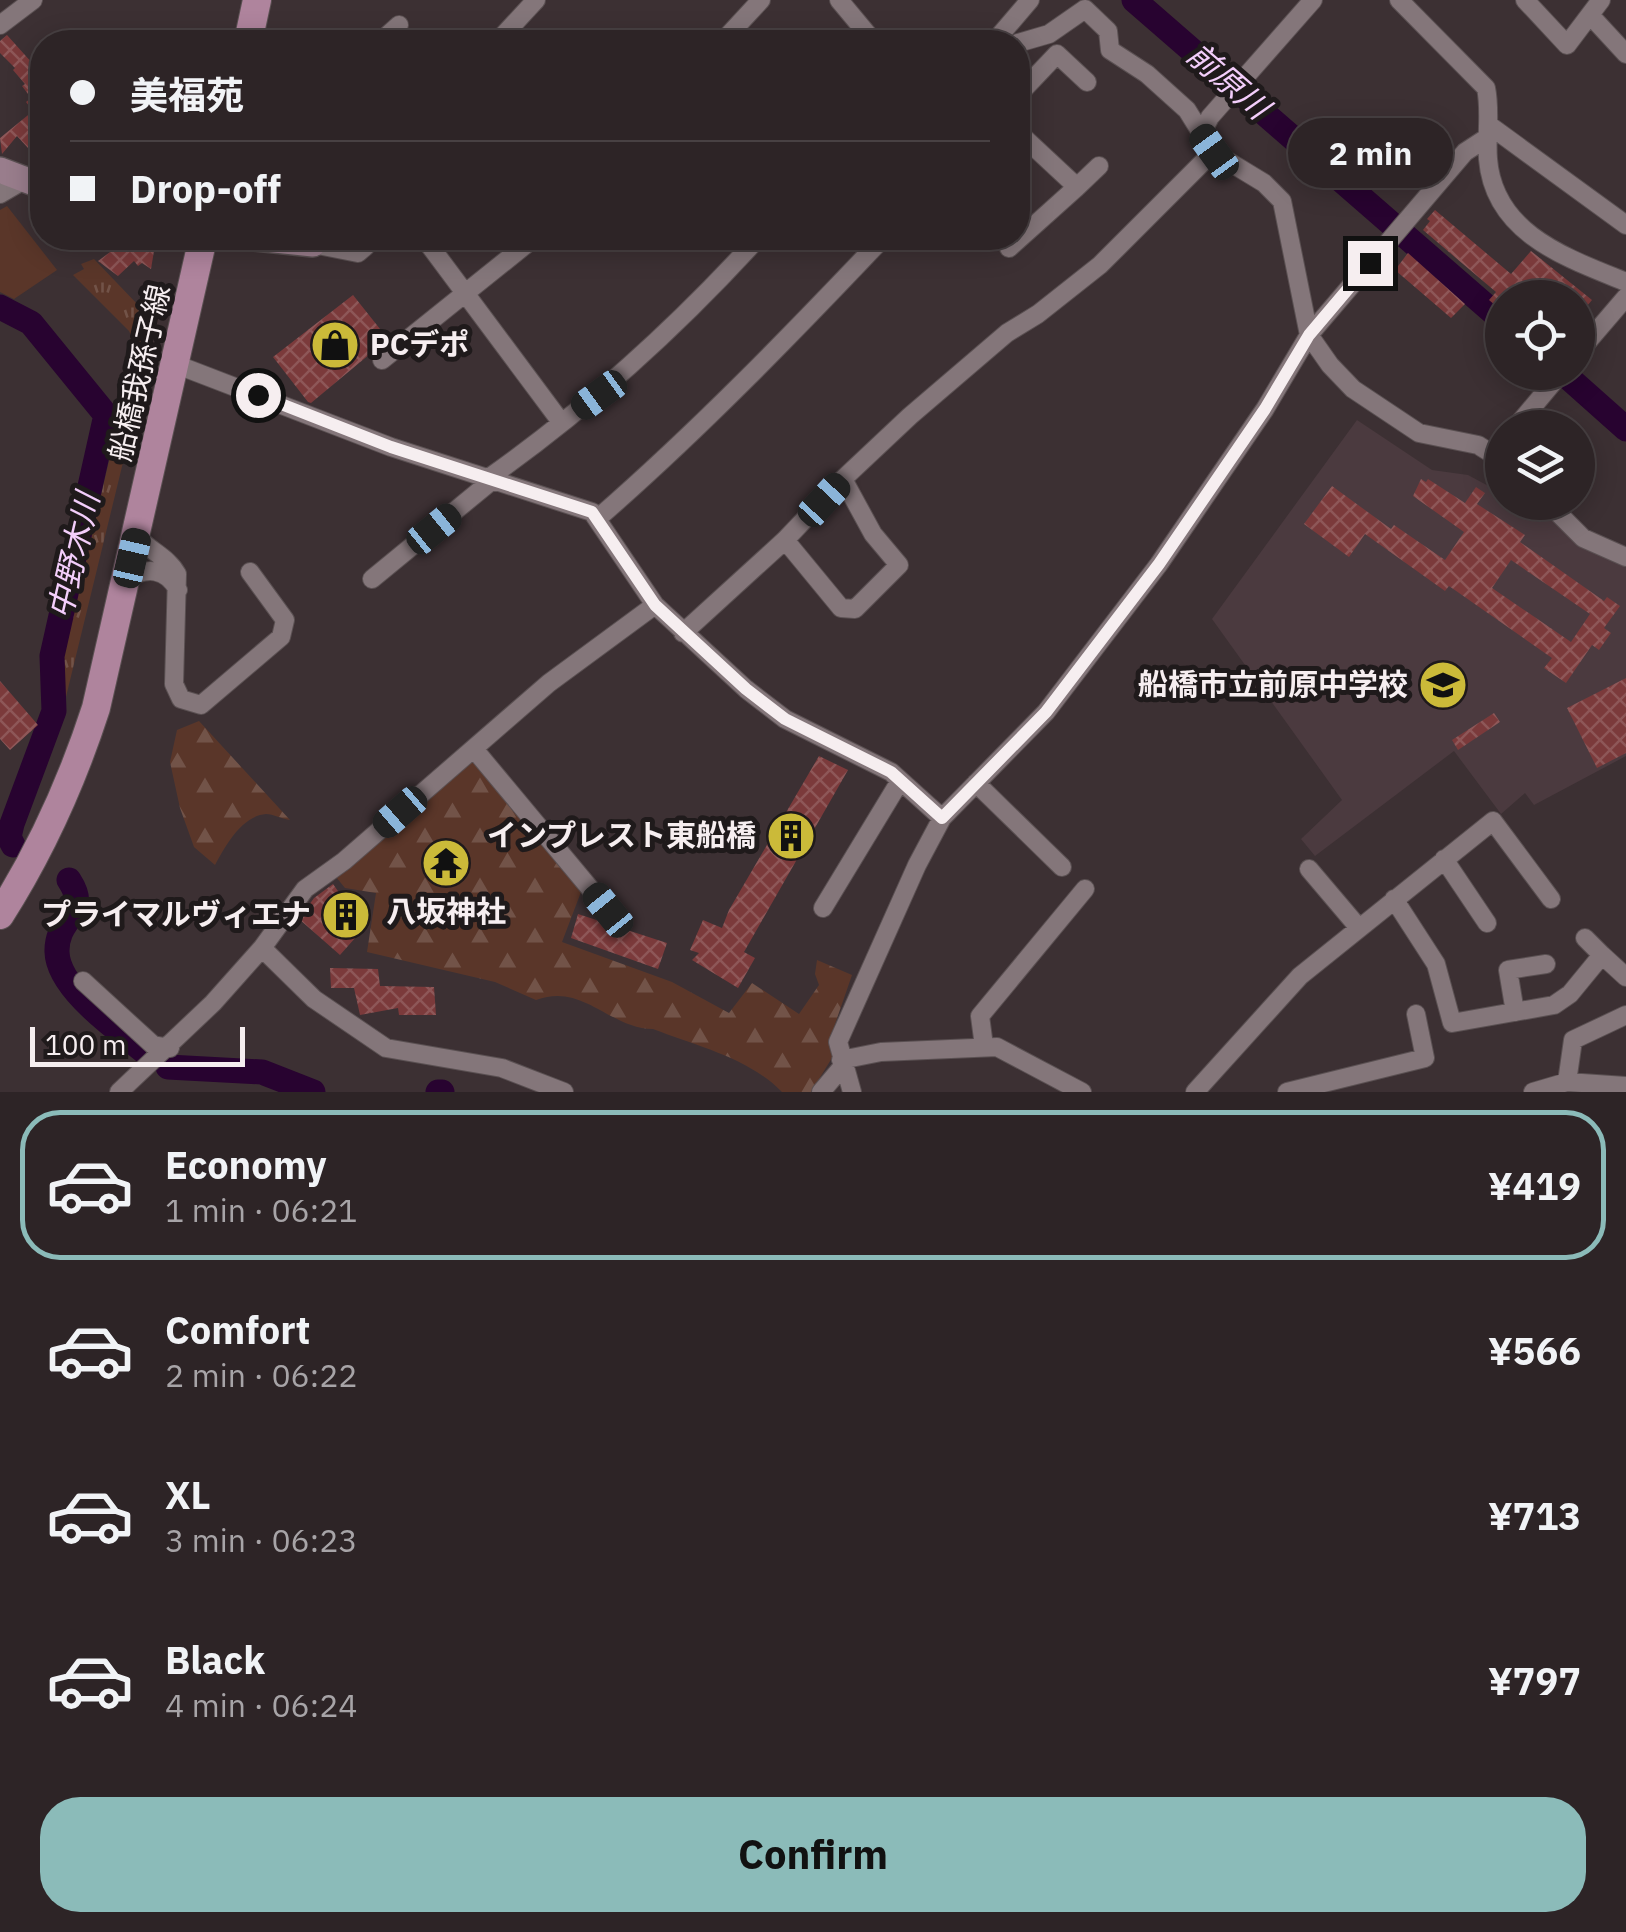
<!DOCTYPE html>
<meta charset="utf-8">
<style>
body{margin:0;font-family:"IBM Plex Sans","Noto Sans JP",sans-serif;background:#352c2e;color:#f1f3f6;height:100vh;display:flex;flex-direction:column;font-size:38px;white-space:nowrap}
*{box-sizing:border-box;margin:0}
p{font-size:32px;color:#a7a4a7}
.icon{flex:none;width:55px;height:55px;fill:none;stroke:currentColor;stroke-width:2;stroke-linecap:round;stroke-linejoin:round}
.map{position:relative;height:1092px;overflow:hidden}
.panel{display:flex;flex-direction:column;background:#2d2426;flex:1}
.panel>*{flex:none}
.top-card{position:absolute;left:30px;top:30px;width:1000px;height:220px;border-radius:40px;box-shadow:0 5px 25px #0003,0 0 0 2px #484143;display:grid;align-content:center;height:220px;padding:0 40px;background:#2d2426}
.buttons{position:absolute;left:1485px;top:280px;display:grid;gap:20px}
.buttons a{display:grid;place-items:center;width:110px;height:110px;border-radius:50%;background:#2d2426;box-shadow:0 5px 25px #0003,0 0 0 2px #484143;font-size:50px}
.scale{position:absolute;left:30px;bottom:25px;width:215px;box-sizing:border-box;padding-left:10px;border:5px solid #f6eef0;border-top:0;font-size:28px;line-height:35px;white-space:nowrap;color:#f6eef0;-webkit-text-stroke:8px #1f1a1b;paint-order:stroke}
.end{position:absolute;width:45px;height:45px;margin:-22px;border:12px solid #f6eef0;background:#111;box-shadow:0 0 0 5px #111}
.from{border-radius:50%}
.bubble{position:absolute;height:70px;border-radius:35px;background:#2d2426;box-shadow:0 5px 25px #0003,0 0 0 2px #484143;font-size:32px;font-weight:700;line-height:70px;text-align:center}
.car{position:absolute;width:30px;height:60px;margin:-30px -15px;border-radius:12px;box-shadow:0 0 8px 2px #0007;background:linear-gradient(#222 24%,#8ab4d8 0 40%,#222 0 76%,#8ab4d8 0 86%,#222 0)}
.top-card b{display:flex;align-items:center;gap:35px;height:95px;font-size:38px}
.top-card b+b{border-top:2px solid #484143}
.top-card i{width:25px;height:25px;background:#f1f3f6}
ul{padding:18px 0 0;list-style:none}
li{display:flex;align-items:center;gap:30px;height:150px;margin:0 20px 15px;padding:0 20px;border:5px solid transparent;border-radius:40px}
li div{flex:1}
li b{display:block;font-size:38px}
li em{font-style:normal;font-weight:700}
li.current{border-color:#8bbbb9}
li>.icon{width:90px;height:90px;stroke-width:1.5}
.primary-button{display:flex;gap:20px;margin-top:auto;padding:20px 40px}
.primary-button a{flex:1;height:115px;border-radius:40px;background:#8bbbb9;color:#111;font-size:40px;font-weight:700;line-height:115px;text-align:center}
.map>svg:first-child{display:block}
</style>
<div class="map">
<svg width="1626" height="1092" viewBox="0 0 1626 1092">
<defs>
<pattern id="grass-tufts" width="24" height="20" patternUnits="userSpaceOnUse" patternTransform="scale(2.5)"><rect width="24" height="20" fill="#5a3629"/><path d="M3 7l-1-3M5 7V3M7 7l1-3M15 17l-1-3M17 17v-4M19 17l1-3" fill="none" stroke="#725348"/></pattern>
<pattern id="forest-firs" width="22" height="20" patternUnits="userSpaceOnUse" patternTransform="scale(2.5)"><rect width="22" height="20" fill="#5a3629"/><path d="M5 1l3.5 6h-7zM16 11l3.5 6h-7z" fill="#725348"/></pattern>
<pattern id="building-cross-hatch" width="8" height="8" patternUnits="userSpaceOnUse" patternTransform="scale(2.5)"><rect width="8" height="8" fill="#7b3a3b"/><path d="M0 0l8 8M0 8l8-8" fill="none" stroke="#8e5758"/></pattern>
</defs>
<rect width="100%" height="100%" fill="#3c3033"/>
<!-- built -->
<path fill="#4b3a3f" d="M1357,420L1432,470L1468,475L1494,489L1502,479V502L1538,503L1578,542L1626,563V756L1534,805L1525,793L1501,814L1454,751L1315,856L1301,839L1342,800L1212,619Z"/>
<!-- grass -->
<path fill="url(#grass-tufts)" d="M94,259L139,306L142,298L162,302L64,705L60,670L136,346L129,331L73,275L84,269L81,264Z"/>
<!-- forest -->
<path fill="url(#forest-firs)" d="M199,721L290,820C283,819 273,814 266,814C241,816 225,847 215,865L194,847L180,808L170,762L177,730Z
M473,761L581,892L562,942L672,982L729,1013L752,983L799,1014L819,985L815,974L817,960L852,975L834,1027L835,1053L811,1092H782C749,1058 697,1046 653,1029C610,1029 583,982 536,1000L495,982L367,952L376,893L345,888L336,877Z"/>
<!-- park -->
<path fill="#5a3629" d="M7,206L57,270L14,299L0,292V210Z"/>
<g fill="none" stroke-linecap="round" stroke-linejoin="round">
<!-- river -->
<path stroke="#280330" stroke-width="25" d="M1134,0L1502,320
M0,307L31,323L106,415L52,656L54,711L12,824L9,837L13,845
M1562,372L1626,429
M69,880C92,915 56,916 57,952C58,989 118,1030 145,1052
M168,1067L262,1072L313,1092
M438,1092H442"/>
</g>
<!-- building -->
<path fill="url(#building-cross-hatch)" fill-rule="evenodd" d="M7,35L42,74V143L34,150L30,146L28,148L17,136L2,154L0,138L33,111L26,102L31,98L22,86L25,84L13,70L15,68L0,53V41Z
M1435,210L1511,274L1531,251L1592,300L1578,317V298H1502V311L1489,300L1496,292L1423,230L1430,221L1427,219Z
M129,238H139L154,251L151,269L142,263L138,266L134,261L118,276L98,261Z
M1408,253L1465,304L1451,318L1395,270Z
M353,295L388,339L311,403L308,402L273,357Z
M1421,479L1426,482L1428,479L1465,503L1476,487L1485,493L1477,504L1525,535L1520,542L1604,601L1607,597L1620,606L1604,628L1611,633L1599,650L1592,645L1566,683L1544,668L1552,658L1449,586L1445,591L1365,534L1349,557L1304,524L1332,486L1391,529L1394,525L1445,560L1464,532L1413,496ZM1511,560L1590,614L1571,642L1492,588Z
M1626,678V753L1597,768L1567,708Z
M0,681L38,725L10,750L0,739Z
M1494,713L1500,722L1458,750L1452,740Z
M819,756L848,770L744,952L755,958L738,988L692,960L699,953L690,950L703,920L722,928L729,910Z
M333,884L364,928L340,955L299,919L314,898Z
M578,914L667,943L658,969L571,938Z
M330,968L378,969L380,986L434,987L436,1015H399L398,1008L360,1015L354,988H331Z"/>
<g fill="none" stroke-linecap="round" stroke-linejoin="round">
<!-- street casing -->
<g stroke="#5a5052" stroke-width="20">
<path id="street" d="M839,0L874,42
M1399,0L1486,88C1491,112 1486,135 1488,159C1494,234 1567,258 1626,282
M1525,0L1567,45L1601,0
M1590,15L1626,54
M0,25L33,0
M380,42L399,25
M497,42L536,0
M722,42L761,0
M994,42L1030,0
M1018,43L1049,34L1085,9L1108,31L1110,50L1147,74L1187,110L1213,152L1264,183L1282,201L1309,335L1330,365L1353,389L1419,433L1478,445L1502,460
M1018,95L1057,54L1087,82
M1489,125L1626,225
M1201,135L1210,117L1313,0
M1077,187L1099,166
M0,194L24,180
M340,238L364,240L365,247L358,253L313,244Z
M424,238L561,422
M364,240L396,242
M1009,248L1077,187L1018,132
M1578,353L1626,297
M382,360L534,238
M175,364L391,447L592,512L655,605L746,689L785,719L891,772L942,818
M1515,428L1556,379
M490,477C589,407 677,327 758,238
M1547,502L1583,538L1626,557
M597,519C698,431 791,335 883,238
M137,536C149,551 168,557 177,574L174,684L181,699L201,705L281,637L285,620L250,572
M785,540L841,608L855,609L899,565L873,534L843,479L910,416L1007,333L1038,314L1100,265L1213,152
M372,579L495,478
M126,580C146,566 166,568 178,590
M683,633L785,540L843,479
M474,749L608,910
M976,783L1062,867
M1444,859L1487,923
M1309,869L1359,928
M1394,899L1436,964L1452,1023L1554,1005L1570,994L1602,955L1626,977
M823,908L900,781
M1585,938L1602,955
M262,948L314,999L386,1048L502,1068L564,1092
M83,981L153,1045L170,1048
M1515,1012L1508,970L1546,964
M984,1046L980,1016L1085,889
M841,1060L881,1052L997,1047L1082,1092
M1567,1082L1573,1040L1626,1015
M119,1092L213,1003L262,948L305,889L344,861L549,683L655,605
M821,1092L843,1066
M852,1092L838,1042L917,865L942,818L1046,712L1159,564L1265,409L1309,335L1465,152L1488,137
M1195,1092L1300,976L1493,821L1551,899
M1287,1092L1425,1058L1416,1014
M1533,1092L1567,1082L1626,1086"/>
</g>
<!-- secondary casing -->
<g stroke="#5a5052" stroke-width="28">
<path id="secondary" d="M0,170L42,186
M255,238L313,244"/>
</g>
<!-- primary casing -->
<g stroke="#5a5052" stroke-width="30">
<path id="primary" d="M248,42L257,0
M0,915C42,849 72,782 96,708L203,238"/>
</g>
<!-- street -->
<use href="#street" stroke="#84767a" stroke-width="18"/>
<!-- secondary -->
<use href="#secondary" stroke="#997d8c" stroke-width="25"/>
<!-- primary -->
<use href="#primary" stroke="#af849d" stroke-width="28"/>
</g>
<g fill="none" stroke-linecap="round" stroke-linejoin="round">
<!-- route -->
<path stroke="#f6eef0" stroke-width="12" d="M258,395L391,447L592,512L655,605L746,689L785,719L891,772L942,818L1046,712L1159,564L1265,409L1309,335L1370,263"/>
</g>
<!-- icons -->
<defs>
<g id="shop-disc" transform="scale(2.5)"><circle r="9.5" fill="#cbba39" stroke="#1f1a1b"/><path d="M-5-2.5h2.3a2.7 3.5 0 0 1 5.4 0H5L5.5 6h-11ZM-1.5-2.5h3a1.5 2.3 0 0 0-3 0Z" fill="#111"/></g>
<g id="school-disc" transform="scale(2.5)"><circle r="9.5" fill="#cbba39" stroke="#1f1a1b"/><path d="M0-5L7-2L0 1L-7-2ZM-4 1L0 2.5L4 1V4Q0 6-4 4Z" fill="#111"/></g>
<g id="building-disc" transform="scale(2.5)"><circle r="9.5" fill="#cbba39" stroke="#1f1a1b"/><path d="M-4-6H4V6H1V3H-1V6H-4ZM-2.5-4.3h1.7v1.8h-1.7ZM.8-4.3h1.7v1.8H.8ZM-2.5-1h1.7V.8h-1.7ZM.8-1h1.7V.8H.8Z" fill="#111"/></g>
<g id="temple-disc" transform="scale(2.5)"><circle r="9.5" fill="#cbba39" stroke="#1f1a1b"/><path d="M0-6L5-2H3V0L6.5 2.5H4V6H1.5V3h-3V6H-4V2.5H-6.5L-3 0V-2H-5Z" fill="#111"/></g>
</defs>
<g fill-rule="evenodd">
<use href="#shop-disc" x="335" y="345"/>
<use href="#school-disc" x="1443" y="685"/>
<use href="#building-disc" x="791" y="836"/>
<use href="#temple-disc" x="446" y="863"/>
<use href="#building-disc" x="346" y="915"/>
</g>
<g text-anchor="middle" stroke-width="10" stroke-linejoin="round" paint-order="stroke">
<!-- poi labels -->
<g font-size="30" font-weight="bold" fill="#f6eef0" stroke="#1f1a1b" text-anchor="end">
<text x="370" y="355" text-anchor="start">PCデポ</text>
<text x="1408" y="695">船橋市立前原中学校</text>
<text x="756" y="846">インプレスト東船橋</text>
<text x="446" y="922" text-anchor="middle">八坂神社</text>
<text x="311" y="925">プライマルヴィエナ</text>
</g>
<!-- street labels -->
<g font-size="30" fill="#f6eef0" stroke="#1f1a1b">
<text transform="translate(140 373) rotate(-77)" y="10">船橋我孫子線</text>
</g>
<!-- water labels -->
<g font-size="32" font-style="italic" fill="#f3cefb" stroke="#1f1a1b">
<text transform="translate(1228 81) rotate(41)" y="11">前原川</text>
<text transform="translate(74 556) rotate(-77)" y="11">中野木川</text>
</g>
</g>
</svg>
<div class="buttons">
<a><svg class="icon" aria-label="locate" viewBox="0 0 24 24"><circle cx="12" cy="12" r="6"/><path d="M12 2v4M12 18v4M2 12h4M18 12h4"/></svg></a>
<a><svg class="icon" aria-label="layers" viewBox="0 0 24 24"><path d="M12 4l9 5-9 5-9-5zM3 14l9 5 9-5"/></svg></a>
</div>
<div class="scale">100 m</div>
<i class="end from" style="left:258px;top:395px"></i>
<i class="end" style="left:1370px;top:263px"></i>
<div class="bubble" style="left:1288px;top:118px;width:165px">2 min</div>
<i class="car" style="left:1214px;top:152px;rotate:324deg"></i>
<i class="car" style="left:599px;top:395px;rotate:234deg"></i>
<i class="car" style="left:824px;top:500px;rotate:43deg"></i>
<i class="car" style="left:434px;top:529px;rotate:51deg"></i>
<i class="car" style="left:132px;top:558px;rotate:13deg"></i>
<i class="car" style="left:400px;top:812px;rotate:229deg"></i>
<i class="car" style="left:608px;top:910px;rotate:321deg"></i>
<div class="top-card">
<b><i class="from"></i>美福苑</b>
<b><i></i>Drop-off</b>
</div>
</div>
<section class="panel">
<ul>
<li class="current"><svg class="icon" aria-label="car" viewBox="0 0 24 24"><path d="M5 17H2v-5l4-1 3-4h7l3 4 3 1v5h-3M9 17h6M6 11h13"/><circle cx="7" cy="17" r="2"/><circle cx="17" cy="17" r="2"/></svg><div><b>Economy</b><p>1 min · 06:21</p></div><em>¥419</em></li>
<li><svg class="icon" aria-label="car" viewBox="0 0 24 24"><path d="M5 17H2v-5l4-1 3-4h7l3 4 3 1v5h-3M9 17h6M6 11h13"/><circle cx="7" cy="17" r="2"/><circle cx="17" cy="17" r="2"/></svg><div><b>Comfort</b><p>2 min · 06:22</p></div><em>¥566</em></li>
<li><svg class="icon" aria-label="car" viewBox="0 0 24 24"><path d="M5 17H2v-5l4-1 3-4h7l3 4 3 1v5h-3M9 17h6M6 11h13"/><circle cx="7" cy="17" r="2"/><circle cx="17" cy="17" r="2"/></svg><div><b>XL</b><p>3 min · 06:23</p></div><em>¥713</em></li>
<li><svg class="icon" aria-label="car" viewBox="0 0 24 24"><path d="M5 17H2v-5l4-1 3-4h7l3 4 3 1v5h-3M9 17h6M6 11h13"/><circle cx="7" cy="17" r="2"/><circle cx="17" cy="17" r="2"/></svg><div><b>Black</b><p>4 min · 06:24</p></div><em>¥797</em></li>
</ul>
<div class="primary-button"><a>Confirm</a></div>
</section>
